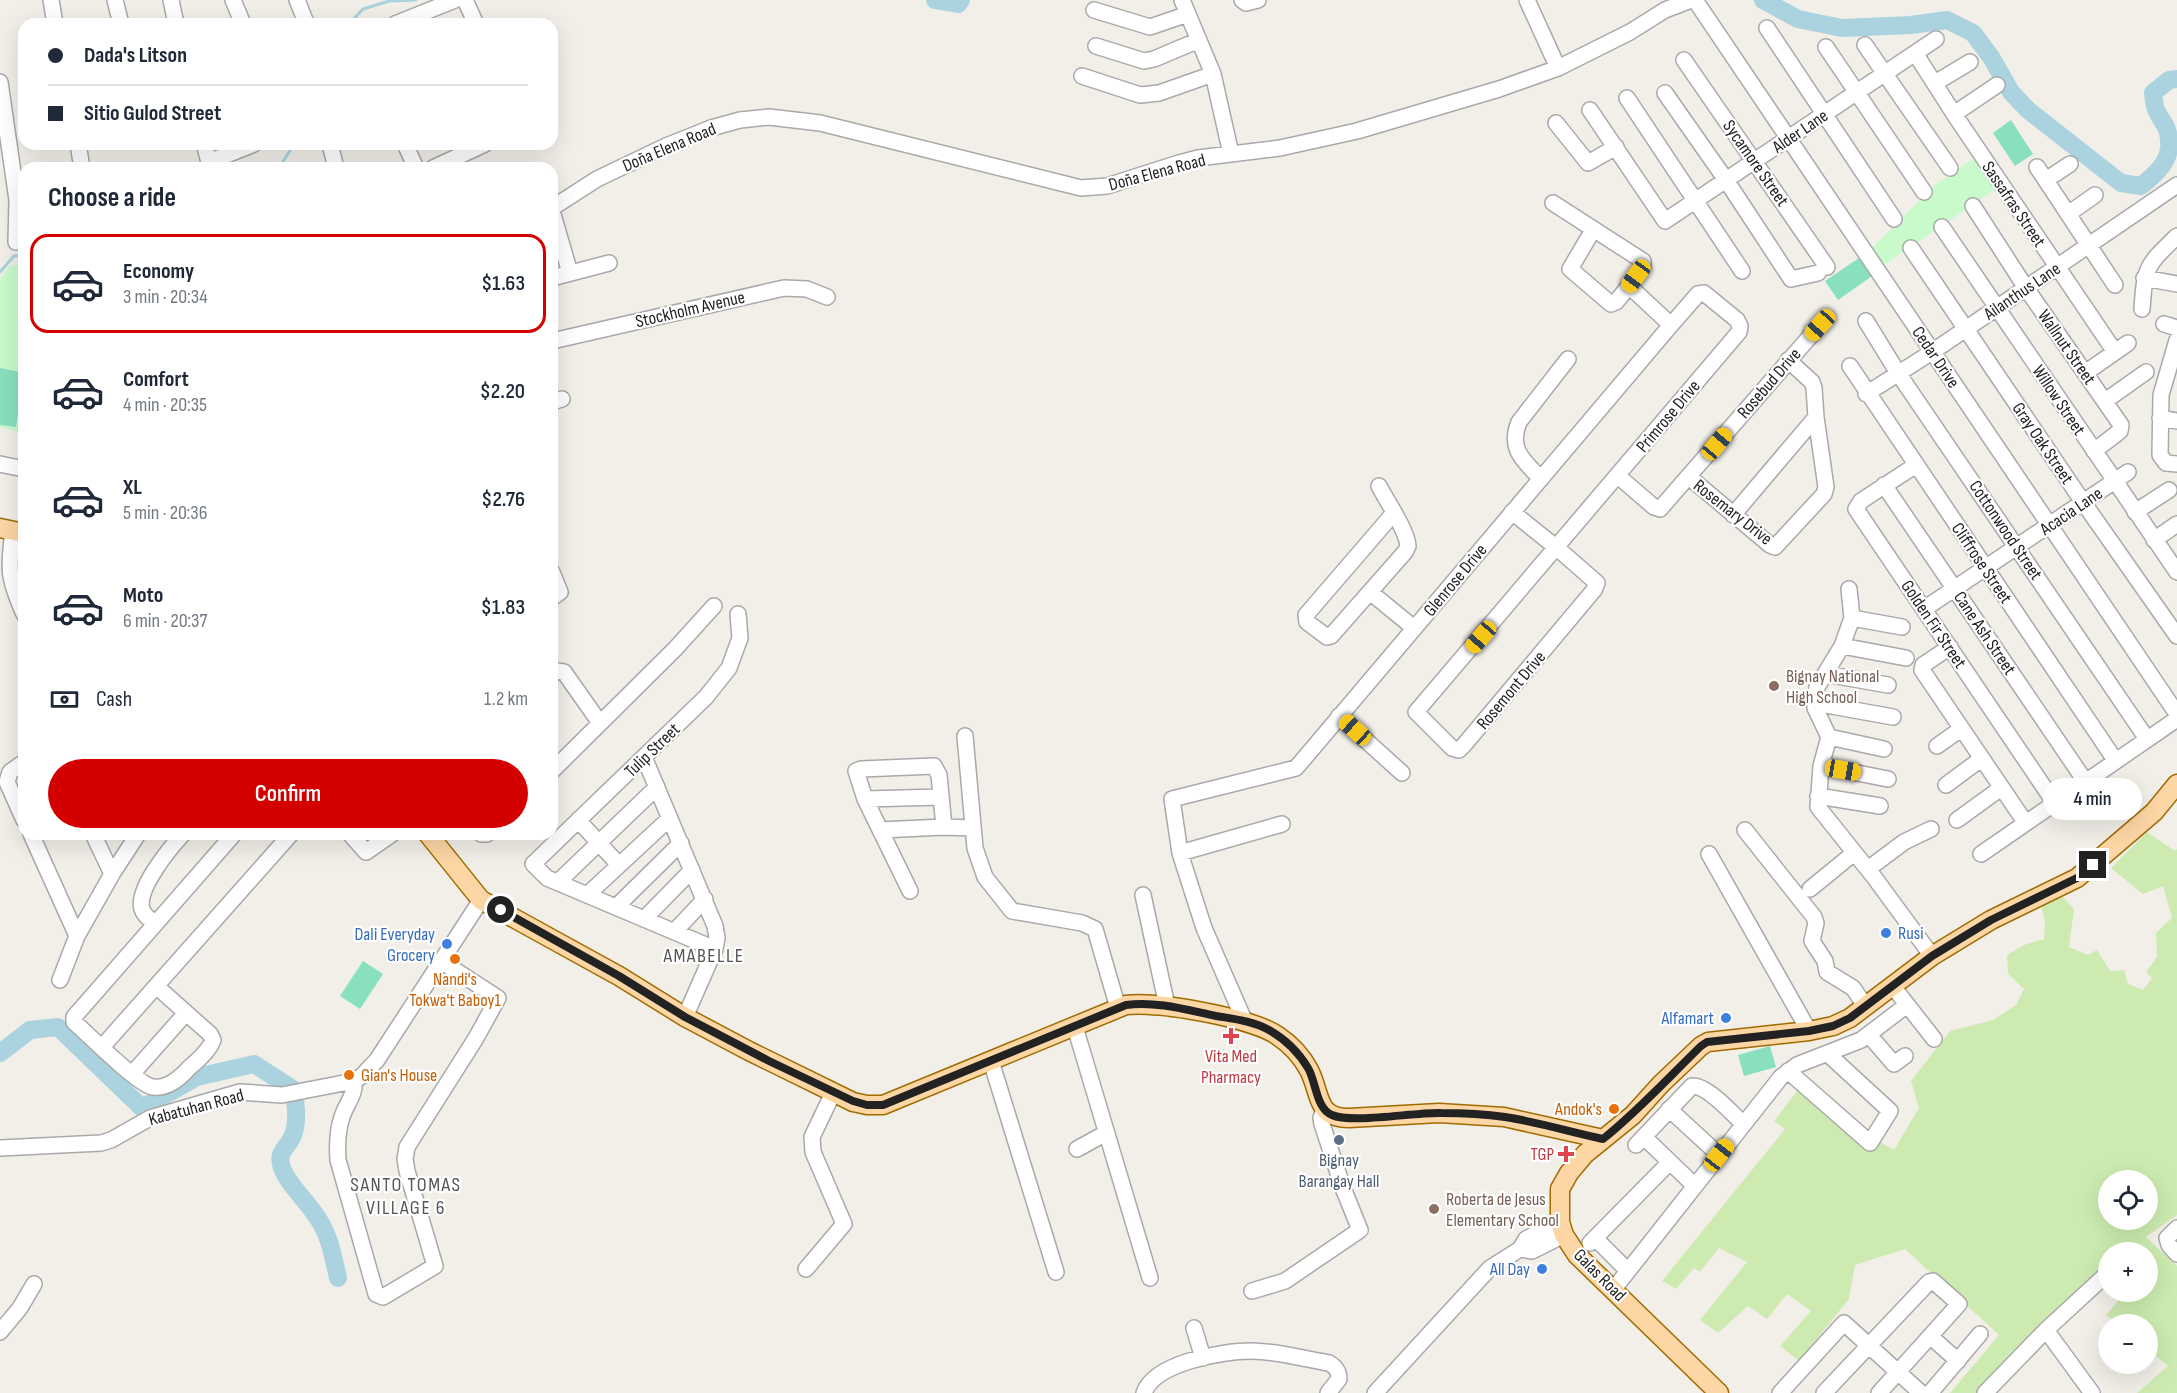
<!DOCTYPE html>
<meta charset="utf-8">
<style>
body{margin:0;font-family:"Sofia Sans Condensed",sans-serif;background:#f2f2f3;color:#1f2937;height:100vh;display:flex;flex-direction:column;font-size:22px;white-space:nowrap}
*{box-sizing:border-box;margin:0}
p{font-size:20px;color:#747a83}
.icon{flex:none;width:33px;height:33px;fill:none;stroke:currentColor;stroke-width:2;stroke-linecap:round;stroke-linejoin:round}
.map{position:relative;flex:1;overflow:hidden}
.details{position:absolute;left:18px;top:162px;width:540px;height:678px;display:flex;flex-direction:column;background:#fff;border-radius:18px;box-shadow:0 6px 24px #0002}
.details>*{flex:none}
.top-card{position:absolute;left:18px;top:18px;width:540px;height:132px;border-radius:18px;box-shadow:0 6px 24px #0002;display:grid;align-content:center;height:132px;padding:0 30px;background:#fff}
.controls{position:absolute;left:2098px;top:1170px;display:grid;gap:12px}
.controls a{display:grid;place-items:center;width:60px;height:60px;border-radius:50%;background:#fff;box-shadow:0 6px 24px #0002;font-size:30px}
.end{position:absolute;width:27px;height:27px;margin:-14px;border:8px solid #222;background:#fff;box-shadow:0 0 0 3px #fff}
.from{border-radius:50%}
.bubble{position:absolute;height:42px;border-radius:21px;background:#fff;box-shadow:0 6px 24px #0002;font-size:20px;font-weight:600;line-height:42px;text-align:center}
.car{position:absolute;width:18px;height:36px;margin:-18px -9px;border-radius:8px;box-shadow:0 0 4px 2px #0007;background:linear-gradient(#f5c518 24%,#345 0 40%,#f5c518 0 76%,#345 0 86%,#f5c518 0)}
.top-card b{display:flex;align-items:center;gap:21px;height:57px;font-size:22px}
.top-card b+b{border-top:2px solid #e0e1e3}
.top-card i{width:15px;height:15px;background:#1f2937}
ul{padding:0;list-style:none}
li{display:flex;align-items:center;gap:18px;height:99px;margin:0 12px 9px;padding:0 18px;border:3px solid transparent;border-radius:18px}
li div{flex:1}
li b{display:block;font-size:22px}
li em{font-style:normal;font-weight:600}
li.selected{border-color:#d40000}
li>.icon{width:54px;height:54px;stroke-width:1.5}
h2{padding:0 30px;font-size:27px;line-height:72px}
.pay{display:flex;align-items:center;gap:15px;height:66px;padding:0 30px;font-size:22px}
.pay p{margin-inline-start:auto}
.button{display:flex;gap:12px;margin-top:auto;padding:12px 30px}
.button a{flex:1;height:69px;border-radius:36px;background:#d40000;color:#fff;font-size:24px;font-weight:600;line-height:69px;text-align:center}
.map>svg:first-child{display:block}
</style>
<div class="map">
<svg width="2177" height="1393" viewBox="0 0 2177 1393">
<rect width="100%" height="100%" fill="#f2efe9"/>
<!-- grass -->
<path fill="#cdebb0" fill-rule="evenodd" d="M2147,832L2175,851L2177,849V1215L2146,1237L2177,1266V1393H2137L2168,1366L2148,1349V1324H2118L2106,1315L2125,1292H2148V1252H2109V1263L2067,1302L1977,1393H1950L1999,1335L1905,1249L1855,1265L1849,1299L1799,1361L1780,1346L1811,1311L1787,1294L1767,1319L1748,1306L1718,1333L1700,1320L1747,1262L1719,1248L1700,1272L1694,1268L1676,1289L1662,1281L1785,1129L1774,1121L1800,1087L1872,1151L1880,1142L1894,1150L1919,1108L1911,1081L1950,1031L1993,1020L2016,1005L2024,989L2008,974L2007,955L2024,945L2044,939L2045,922L2041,906L2063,897L2074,909L2069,947L2088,955L2097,950L2110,971L2124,970L2128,984L2143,990L2152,978L2146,972L2157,957L2156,933L2172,918L2163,886L2143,894L2111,868ZM2109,1180H2148V1220H2109Z"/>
<!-- park -->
<path fill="#c8facc" d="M1979,155L2000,186L1884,265L1872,248L1936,184Z
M24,263V392L19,432L0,427V280L9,266Z"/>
<!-- pitch -->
<path fill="#88e0be" d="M2011,120L2033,154L2015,166L1993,133Z
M1862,256L1875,274L1838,300L1825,281Z
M0,368L24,373L16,427L0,425Z
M363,961L383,974L360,1009L340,996Z
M1770,1046L1776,1067L1744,1076L1738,1055Z"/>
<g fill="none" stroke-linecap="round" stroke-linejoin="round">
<!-- stream -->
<path stroke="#aad3df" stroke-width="3" d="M349,24L363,9L389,1L416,0
M279,168L294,144
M0,272L14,256L24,255"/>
<!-- river -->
<path stroke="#aad3df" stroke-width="18" d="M935,0L958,4L961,0
M1763,0L1798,19L1842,28L1911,25L1947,20L1973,33L1991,57L2011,92L2028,110L2121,183L2141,186C2160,171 2177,155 2166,127C2157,111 2155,113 2153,93L2169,80L2177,79
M0,1053L30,1030L58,1027L142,1108L197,1077L254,1064L293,1089C296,1103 298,1122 293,1135C288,1149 276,1150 282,1168C289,1186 307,1201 317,1217C330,1236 333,1256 338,1278"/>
<!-- minor casing -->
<g stroke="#a9a9a9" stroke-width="18">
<path id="minor" d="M51,0L55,24
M115,0L121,24
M171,0L176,24
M233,0L243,24
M297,0L305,20L304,24
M465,0L476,24
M1182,0L1213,74L1231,154
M1242,0L1246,3L1258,0
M1527,0L1558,68
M1695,0L2177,714
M1094,10L1150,27L1188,14
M395,24L455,0
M1767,28L1894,219
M1865,45L1950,168
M1096,46L1144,61L1154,59L1199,40
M1826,47L1924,192
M1915,53L1954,114L2115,352
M1684,60L1827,267
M1082,76L1140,95L1159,93L1213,74
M0,82L17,200L16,242
M1935,83L1970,62
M1665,93L1726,180L1791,279L1818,273
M1627,98L1742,271
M1590,110L1665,221L1936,39
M1954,114L1997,85
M1556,123L1588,163L1616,147
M78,144L82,168
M204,144L209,162L254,144
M330,144L336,168
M405,144L416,168
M2037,167L2115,285
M433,168L485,144
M2046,180L2070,164
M1553,203L1643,261V266L1629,286L1671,325
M1973,206L2026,288L2121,425L2120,431L2094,451
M552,208L597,179L666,146L711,128L740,120L769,117L820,123L1081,188L1107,186L1179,163L1198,158L1280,148L1357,131L1499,89L1558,68L1630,32L1665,10L1691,0
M552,211L570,273
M2068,214L2095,195
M1942,227L2177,572
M1593,230L1570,269L1611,304L1616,302L1629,286
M1911,248L2083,502L2177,636
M552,278L609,263
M2144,278L2177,284
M2142,309C2145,266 2146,266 2177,236
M1866,321L1898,373L2147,739
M2164,324L2177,328
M2177,340L2161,395L2160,455L2166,463L2177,464
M552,341L784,288L807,289L827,297
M1850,366L2115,760
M2085,373L2128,343
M1866,394L1932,352L2177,185
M2105,401L2146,372
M552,402L562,399
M2160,418L2177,421
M0,464L24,469
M1916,465L1861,501L1856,509L2054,802
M1618,476L1654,507L1660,509L1820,325
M1689,477L1770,545L1775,547L1824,494L1826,487L1816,417L1814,388L1812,382L1788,360
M1541,479C1523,460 1508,449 1519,422L1568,359
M1884,485L2085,781
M1379,486C1386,500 1407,530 1408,546L1405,552L1331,636L1327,637L1307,622L1306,615L1393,514
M2135,512L2169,490
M1733,515L1816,417
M13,531C8,570 8,578 24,614
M2154,540L2177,524
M552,572L560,592L552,598
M1849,589L1852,618L1842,646L1817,687L1815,708L1829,737L1821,766L1818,807L1874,877L1932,956
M1370,592L1414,628
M1924,609L2128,472
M1852,618L1902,627
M1842,646L1906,658
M1950,647L1923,665L1922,670L2025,822
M1826,674L1888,685
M552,675L557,671L564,672L600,723
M1815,703L1893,717
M1339,716L1402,773
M965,736L975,848L985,877L1012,911L1082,923L1095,929L1118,1008
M1829,737L1884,749
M1937,746L1961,729
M644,757L715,926L717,938L715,949L685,1017
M24,762L10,772L7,782L24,820
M1821,766L1888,779
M552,771L675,649L714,606
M1946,785L1981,759
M1818,796L1880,806
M865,799L941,797
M578,820L619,865
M1957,820L2001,788
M880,830L944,827L973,828
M1745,830L1814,917L1816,923L1812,941L1825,961L1827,972L1853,988L1866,1007
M31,834L77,936
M93,834L112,874
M350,834L366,852L392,834
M481,834H487
M1180,853L1282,824
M1709,854L1809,1031
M1981,854L2177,719
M1868,869L1904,842L1931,829
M558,882L657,787
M1810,889L1854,853
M910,891L865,799L856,771L861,769L934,766L939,775L944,827
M587,895L670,818
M1143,895L1167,1006
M616,907L681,843
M644,919L692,870
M155,923C150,919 144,916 142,909C136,889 170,848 183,834
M674,932L705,899
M715,949L547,878L533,864L706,697L729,668L740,638L738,614
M60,980L77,936L112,874L138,834
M156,986L210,1034L213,1040C209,1051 198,1060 189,1068C180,1078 168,1089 153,1087C138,1085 89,1035 74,1022V1017L234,834
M1898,993L1934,1039
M1245,1022L1204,928L1180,853L1172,799L1296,768L1671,325L1698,294L1704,293L1737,320L1740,326L1739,332L1416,712L1452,748L1459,750L1464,745L1594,590L1597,583L1557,548L1512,512
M1075,1027L1150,1278
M1869,1035L1894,1064L1905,1056
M102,1047L291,834
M991,1061L1056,1272
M1788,1071L1870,1143L1890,1111L1828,1054
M132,1074L186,1013
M354,1081C356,1094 346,1104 342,1117C337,1131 337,1145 338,1160L376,1294L383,1297L435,1266L407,1171L405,1159L407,1147L476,1038L498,998L441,961
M1669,1109L1719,1155
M1644,1137L1695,1186
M1636,1145L1692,1086C1707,1085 1732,1113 1743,1124
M0,1148L101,1143L111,1140L150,1118L240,1092L282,1095L354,1081L362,1076L377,1060L481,900
M1077,1149L1106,1133
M2177,1228L2167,1238L2169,1245L2177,1254
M1595,1238L1628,1271
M1590,1243L1670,1162
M1520,1249L1532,1251L1564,1235
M806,1269L844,1224L813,1152L812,1137L833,1093
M1613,1290L1781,1077L1797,1065L1861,1040L1907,1005
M1252,1291L1285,1281L1360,1230L1343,1188L1322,1124L1321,1118L1324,1109
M1194,1328L1203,1358
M2046,1330L2092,1393
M0,1332L20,1308L34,1284
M1930,1336L1958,1361
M1144,1393C1154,1363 1222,1351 1251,1351C1277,1351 1304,1359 1329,1363C1336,1367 1339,1371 1339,1379L1328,1393
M1375,1393L1490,1268L1520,1249L1526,1239L1560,1222
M1780,1393L1844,1323L1921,1393
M1824,1393L1929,1282L1933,1281L1959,1304L1879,1393
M1930,1393L1980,1334
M1985,1393L2046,1330L2109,1272"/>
</g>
<!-- major casing -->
<g stroke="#a06b00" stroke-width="21">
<path id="major" d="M0,528L24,533
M428,834L481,900L619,976L685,1017L749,1051L853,1102L867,1105H883L1126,1005C1158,1001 1253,1018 1278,1036C1290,1044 1302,1057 1309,1070C1321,1093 1315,1118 1349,1118L1439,1113L1504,1117L1603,1139
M1719,1393L1577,1255L1564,1235L1560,1222V1189L1569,1173L1585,1154L1633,1115L1661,1084L1701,1046L1708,1042L1809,1031L1833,1026L1850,1018L1932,956L1991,920L2077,878L2154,812L2177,784"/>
</g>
<!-- minor -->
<use href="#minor" stroke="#fff" stroke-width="15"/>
<!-- major -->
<use href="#major" stroke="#fcd6a4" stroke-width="18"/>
</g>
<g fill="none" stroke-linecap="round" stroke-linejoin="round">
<!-- route -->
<path stroke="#222" stroke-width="8" d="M501,910L619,976L685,1017L769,1061L853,1101L867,1105H883L1126,1005C1157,1001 1187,1010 1216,1016C1234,1019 1253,1021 1269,1030C1285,1039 1299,1053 1308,1068C1316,1081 1316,1109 1332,1115C1352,1124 1415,1112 1441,1113C1462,1113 1484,1114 1505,1117C1538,1122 1570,1132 1603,1139C1638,1111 1669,1077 1701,1046L1707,1042L1809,1031L1833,1026L1850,1018L1932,956L1991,920L2077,878L2093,865"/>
</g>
<!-- markers -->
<g fill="#8d6e63" stroke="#fff" stroke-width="2">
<circle cx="1774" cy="686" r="6"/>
<circle cx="1434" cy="1209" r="6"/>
</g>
<g fill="#3f7fe0" stroke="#fff" stroke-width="2">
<circle cx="1886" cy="933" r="6"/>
<circle cx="447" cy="944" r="6"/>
<circle cx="1726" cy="1018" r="6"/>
<circle cx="1542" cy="1269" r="6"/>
</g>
<g fill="#e8710a" stroke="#fff" stroke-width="2">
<circle cx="455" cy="959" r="6"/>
<circle cx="349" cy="1075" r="6"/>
<circle cx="1614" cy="1109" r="6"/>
</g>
<g fill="#e0444e" stroke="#fff" stroke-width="2">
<path d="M1228 1027h6v6h6v6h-6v6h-6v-6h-6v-6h6z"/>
<path d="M1563 1145h6v6h6v6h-6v6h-6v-6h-6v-6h6z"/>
</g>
<circle fill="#5c6f8a" stroke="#fff" stroke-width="2" cx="1339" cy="1140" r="6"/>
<g text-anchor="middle" stroke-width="4.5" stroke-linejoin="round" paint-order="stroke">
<!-- street labels -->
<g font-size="18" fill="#222" stroke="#fff">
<text transform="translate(1800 131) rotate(-34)" y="6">Alder Lane</text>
<text transform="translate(669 147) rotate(-23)" y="6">Doña Elena Road</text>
<text transform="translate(1756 163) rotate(55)" y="6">Sycamore Street</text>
<text transform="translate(1157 172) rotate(-15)" y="6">Doña Elena Road</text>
<text transform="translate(2014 204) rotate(56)" y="6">Sassafras Street</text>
<text transform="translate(2022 291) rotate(-34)" y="6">Ailanthus Lane</text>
<text transform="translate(690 309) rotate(-13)" y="6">Stockholm Avenue</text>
<text transform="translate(2067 347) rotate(55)" y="6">Wallnut Street</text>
<text transform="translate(1936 357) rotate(56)" y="6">Cedar Drive</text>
<text transform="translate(1769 383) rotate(-49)" y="6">Rosebud Drive</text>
<text transform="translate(2059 400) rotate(56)" y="6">Willow Street</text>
<text transform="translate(1668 416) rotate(-50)" y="6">Primrose Drive</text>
<text transform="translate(2043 443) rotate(56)" y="6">Gray Oak Street</text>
<text transform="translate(2071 511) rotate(-34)" y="6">Acacia Lane</text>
<text transform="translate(1733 512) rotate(38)" y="6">Rosemary Drive</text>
<text transform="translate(2006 530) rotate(56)" y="6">Cottonwood Street</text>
<text transform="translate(1982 563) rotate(56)" y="6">Cliffrose Street</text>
<text transform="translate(1455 580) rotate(-50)" y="6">Glenrose Drive</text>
<text transform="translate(1934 624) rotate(56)" y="6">Golden Fir Street</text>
<text transform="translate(1985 633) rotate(56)" y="6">Cane Ash Street</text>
<text transform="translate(1511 690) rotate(-50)" y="6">Rosemont Drive</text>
<text transform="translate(652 750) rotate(-44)" y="6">Tulip Street</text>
<text transform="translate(196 1107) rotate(-15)" y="6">Kabatuhan Road</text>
<text transform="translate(1600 1275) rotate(45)" y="6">Galas Road</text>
</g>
<!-- education labels -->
<g font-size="18" fill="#785e54" stroke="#fff" text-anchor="start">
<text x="1786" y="682">Bignay National<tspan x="1786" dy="21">High School</tspan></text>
<text x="1446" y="1205">Roberta de Jesus<tspan x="1446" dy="21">Elementary School</tspan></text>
</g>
<!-- shop labels -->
<g font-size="18" fill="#366cbe" stroke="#fff" text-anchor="end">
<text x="1898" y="939" text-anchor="start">Rusi</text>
<text x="435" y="940">Dali Everyday<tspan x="435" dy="21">Grocery</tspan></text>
<text x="1714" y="1024">Alfamart</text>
<text x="1530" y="1275">All Day</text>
</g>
<!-- food labels -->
<g font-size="18" fill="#c56008" stroke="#fff">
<text x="455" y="985">Nandi's<tspan x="455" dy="21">Tokwa't Baboy1</tspan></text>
<text x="361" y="1081" text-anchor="start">Gian's House</text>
<text x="1602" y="1115" text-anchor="end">Andok's</text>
</g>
<!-- health labels -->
<g font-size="18" fill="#be3a42" stroke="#fff">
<text x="1231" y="1062">Vita Med<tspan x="1231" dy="21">Pharmacy</tspan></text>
<text x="1554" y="1160" text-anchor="end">TGP</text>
</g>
<!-- service labels -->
<g font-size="18" fill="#4e5e75" stroke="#fff">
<text x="1339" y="1166">Bignay<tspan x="1339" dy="21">Barangay Hall</tspan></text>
</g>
<!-- neighbourhood labels -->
<g font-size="20" letter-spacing="1.5" fill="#555" stroke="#fff">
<text x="704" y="962">AMABELLE</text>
<text x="406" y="1191">SANTO TOMAS<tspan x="406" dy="23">VILLAGE 6</tspan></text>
</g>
</g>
</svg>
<div class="controls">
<a><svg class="icon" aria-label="locate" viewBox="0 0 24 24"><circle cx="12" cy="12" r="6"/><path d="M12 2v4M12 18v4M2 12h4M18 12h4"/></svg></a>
<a>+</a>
<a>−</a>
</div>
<i class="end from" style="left:501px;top:910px"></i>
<i class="end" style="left:2093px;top:865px"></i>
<div class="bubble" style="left:2043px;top:778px;width:99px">4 min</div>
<i class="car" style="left:1636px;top:276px;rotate:216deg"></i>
<i class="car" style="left:1820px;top:325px;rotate:222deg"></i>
<i class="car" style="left:1717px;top:444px;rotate:40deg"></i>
<i class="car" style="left:1481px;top:637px;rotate:221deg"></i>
<i class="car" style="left:1355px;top:730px;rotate:312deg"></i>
<i class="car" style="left:1843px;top:770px;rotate:100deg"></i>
<i class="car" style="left:1719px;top:1155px;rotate:38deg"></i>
<div class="top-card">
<b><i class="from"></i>Dada's Litson</b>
<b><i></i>Sitio Gulod Street</b>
</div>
<section class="details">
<h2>Choose a ride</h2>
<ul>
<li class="selected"><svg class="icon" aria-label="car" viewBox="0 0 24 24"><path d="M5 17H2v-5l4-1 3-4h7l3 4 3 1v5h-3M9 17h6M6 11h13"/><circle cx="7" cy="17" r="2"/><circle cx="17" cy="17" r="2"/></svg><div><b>Economy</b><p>3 min · 20:34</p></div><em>$1.63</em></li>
<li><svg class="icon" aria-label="car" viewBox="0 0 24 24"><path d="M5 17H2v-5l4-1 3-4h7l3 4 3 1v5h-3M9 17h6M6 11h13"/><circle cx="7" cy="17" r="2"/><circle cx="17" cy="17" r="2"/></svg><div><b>Comfort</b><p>4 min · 20:35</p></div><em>$2.20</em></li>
<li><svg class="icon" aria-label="car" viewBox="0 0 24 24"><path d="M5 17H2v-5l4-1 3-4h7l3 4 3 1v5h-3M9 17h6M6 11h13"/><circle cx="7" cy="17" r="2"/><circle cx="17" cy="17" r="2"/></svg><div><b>XL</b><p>5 min · 20:36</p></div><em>$2.76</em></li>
<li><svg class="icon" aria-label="car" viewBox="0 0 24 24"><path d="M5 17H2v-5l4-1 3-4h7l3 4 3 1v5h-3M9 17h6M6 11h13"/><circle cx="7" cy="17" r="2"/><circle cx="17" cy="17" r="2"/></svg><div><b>Moto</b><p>6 min · 20:37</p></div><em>$1.83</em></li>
</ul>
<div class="pay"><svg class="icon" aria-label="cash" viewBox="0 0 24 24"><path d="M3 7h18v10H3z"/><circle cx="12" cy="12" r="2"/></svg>Cash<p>1.2 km</p></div>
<div class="button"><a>Confirm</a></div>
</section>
</div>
